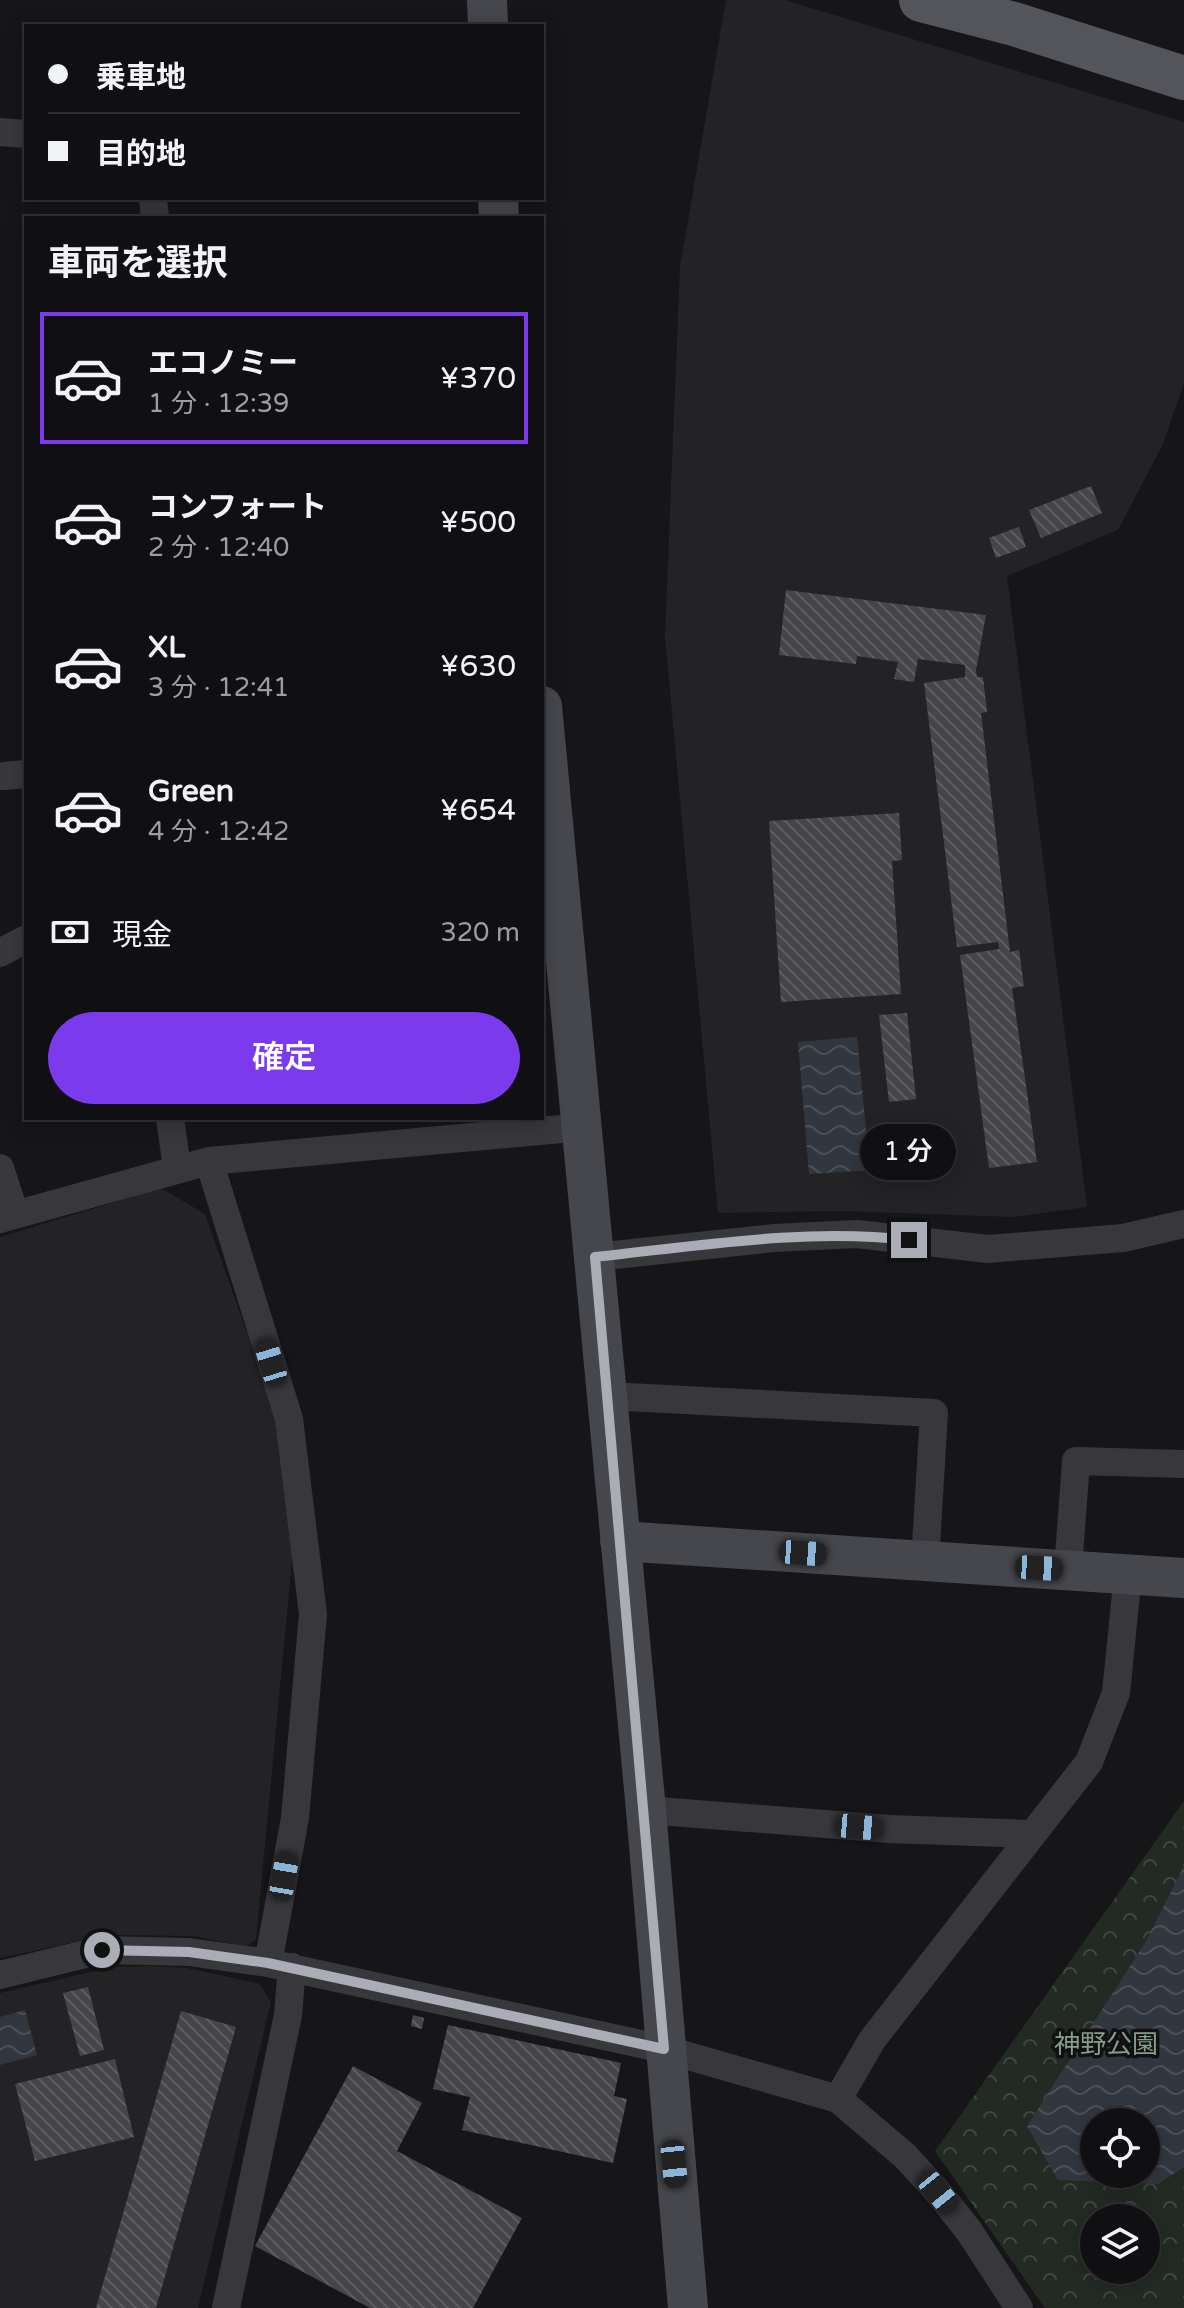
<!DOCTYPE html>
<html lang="ja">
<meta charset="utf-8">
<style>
body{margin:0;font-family:"Varela Round","Noto Sans JP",sans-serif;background:#1e1e20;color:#f1f3f6;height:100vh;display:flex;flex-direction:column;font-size:30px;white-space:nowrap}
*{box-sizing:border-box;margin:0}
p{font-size:26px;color:#9c9d9f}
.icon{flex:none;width:44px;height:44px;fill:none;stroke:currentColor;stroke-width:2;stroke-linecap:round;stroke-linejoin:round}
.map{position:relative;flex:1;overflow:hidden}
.panel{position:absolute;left:24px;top:216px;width:520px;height:904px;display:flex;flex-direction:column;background:#101012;border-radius:0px;box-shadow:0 4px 20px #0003,0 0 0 2px #303032}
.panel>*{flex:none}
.banner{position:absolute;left:24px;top:24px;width:520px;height:176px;border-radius:0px;box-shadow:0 4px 20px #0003,0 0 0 2px #303032;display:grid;align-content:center;height:176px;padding:0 24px;background:#101012}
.fabs{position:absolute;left:1080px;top:2108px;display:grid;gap:16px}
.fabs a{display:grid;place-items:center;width:80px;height:80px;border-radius:50%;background:#101012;box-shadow:0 4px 20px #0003,0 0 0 2px #303032;font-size:40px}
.end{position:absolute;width:36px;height:36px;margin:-18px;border:10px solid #aaacb6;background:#111;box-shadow:0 0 0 4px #111}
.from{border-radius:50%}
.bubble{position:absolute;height:56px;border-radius:28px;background:#101012;box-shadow:0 4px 20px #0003,0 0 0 2px #303032;font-size:26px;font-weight:600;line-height:56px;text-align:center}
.car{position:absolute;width:24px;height:48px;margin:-24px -12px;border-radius:10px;box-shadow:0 0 6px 2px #0007;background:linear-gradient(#222 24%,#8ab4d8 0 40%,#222 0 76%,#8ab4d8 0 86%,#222 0)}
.banner b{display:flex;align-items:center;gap:28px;height:76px;font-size:30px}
.banner b+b{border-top:2px solid #303032}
.banner i{width:20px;height:20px;background:#f1f3f6}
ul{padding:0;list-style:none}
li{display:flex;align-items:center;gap:24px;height:132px;margin:0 16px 12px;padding:0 8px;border:4px solid transparent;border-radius:0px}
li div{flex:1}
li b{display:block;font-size:30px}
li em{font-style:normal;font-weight:600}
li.on{border-color:#7c3aed}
li>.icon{width:72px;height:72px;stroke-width:1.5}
h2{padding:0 24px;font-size:36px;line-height:96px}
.pay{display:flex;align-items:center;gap:20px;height:88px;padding:0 24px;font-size:30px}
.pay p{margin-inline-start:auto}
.button{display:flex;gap:16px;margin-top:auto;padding:16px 24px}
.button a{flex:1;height:92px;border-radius:48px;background:#7c3aed;color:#fff;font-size:32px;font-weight:600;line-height:92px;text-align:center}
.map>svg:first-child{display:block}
</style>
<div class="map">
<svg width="1184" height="2308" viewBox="0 0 1184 2308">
<defs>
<pattern id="forest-crowns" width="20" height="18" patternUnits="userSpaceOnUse" patternTransform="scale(2)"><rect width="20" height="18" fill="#232a24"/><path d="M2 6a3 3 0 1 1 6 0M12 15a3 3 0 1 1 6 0" fill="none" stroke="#404642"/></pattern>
<pattern id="water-waves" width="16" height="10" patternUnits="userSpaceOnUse" patternTransform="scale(2)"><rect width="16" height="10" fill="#31373f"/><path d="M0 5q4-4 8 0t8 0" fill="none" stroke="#4c5158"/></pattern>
<pattern id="building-back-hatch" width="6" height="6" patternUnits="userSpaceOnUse" patternTransform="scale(2)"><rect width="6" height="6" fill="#46464a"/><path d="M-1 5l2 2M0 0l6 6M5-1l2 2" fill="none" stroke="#5e5e62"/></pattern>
</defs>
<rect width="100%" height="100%" fill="#161618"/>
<!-- built -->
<path fill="#232225" d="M726,0H785L1184,122V383L1163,444L1118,530L1007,576L1087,1207L1013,1217L841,1211L718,1213L665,636L680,267Z
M161,1188L205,1214L272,1404L282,1448L293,1550L256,1939L246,1947L194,1936L107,1935L0,1958V1237Z
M150,1966L187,1968L260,1984L271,2002L198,2308H0V1993L112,1967Z"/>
<!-- forest -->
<path fill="url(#forest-crowns)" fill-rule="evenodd" d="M1184,1801V2308H1045L935,2151ZM1094,2122H1146V2174H1094ZM1094,2218H1146V2270H1094Z"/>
<!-- water -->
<path fill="url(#water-waves)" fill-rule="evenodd" d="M857,1037L870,1170L809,1174L798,1042Z
M1184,1866V2167L1158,2184L1058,2180L1027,2126L1145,1943ZM1094,2122H1146V2174H1094Z
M25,2010L37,2055L0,2065V2017Z"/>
<!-- building -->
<path fill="url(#building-back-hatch)" d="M1091,486L1102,513L1041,538L1029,510Z
M1019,527L1026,547L996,558L989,538Z
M786,590L986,615L976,670L977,677H983L987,712L981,713L1010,952L1019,950L1024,986L1012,988L1037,1162L989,1168L960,955L999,949L998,942L957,947L924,683L965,677V665L918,659L914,682L894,679L898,662L857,656L856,664L779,655Z
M899,813L902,860L892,861L901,994L781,1002L769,821Z
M907,1013L916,1099L889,1102L879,1015Z
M88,1987L104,2050L80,2056L63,1993Z
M181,2011L236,2027L156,2308H96Z
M413,2015L424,2018L422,2029L411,2026Z
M448,2025L621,2063L614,2096L627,2099L613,2163L462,2130L470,2097L433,2089Z
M115,2059L134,2137L35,2161L15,2084Z
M353,2066L422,2103L397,2151L522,2218L473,2308H370L255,2246Z"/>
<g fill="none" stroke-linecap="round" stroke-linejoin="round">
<!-- street -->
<path stroke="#38383c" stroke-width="28" d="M0,132L26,134
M153,198L155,218
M4,776L26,774
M0,953L26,939
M170,1118L177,1168
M209,1161L289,1419L313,1614L295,1818L268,1963
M0,1168L15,1214
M0,1219L209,1161L583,1127
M595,1257L774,1238L857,1234L988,1249L1123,1238L1184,1224
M608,1396L934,1413L925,1562
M1068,1570L1076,1461L1184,1464
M646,1810L889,1829L1029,1834
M0,1975L102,1950L189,1952L268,1963L664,2049L838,2099L905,2156L938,2192L969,2231L1019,2308
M838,2099L872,2040L1089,1762L1116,1693L1128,1574
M226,2308L288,2015L292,1967"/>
<!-- secondary -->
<path stroke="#46474c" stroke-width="40" d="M487,0L488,26
M498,198L499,218
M542,706L646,1810L688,2308
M620,1541L1184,1578"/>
<!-- primary -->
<path stroke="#54555b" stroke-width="44" d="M921,0L1014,24L1184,78"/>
</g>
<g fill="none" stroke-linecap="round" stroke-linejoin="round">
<!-- route -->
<path stroke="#aaacb6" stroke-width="10" d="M102,1950L189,1952L268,1963L664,2049L595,1257C699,1246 805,1228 909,1240"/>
</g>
<g text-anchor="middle" stroke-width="7" stroke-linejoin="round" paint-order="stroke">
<!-- park labels -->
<g font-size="26" fill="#839f88" stroke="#111113">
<text x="1106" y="2053">神野公園</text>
</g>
</g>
</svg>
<div class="fabs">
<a><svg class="icon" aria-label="locate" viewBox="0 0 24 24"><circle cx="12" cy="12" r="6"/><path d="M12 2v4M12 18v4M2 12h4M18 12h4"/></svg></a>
<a><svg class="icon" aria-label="layers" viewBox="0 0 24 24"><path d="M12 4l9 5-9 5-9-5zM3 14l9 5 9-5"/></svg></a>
</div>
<i class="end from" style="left:102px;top:1950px"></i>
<i class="end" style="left:909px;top:1240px"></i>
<div class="bubble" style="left:860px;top:1124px;width:96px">1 分</div>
<i class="car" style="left:271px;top:1362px;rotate:343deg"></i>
<i class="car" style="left:803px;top:1553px;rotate:94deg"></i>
<i class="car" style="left:1039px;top:1568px;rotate:93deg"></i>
<i class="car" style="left:859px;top:1827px;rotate:95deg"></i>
<i class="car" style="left:284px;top:1876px;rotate:10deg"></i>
<i class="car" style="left:674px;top:2164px;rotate:174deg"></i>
<i class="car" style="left:938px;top:2192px;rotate:141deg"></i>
<div class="banner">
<b><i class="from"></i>乗車地</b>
<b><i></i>目的地</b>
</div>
<section class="panel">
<h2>車両を選択</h2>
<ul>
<li class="on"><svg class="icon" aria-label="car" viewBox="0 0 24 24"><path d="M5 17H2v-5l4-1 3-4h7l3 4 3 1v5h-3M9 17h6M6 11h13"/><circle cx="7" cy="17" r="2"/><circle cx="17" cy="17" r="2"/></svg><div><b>エコノミー</b><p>1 分 · 12:39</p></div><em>¥370</em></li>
<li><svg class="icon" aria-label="car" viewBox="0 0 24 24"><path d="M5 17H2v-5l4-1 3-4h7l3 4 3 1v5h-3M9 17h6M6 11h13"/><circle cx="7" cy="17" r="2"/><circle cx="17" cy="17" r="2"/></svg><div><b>コンフォート</b><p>2 分 · 12:40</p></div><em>¥500</em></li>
<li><svg class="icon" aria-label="car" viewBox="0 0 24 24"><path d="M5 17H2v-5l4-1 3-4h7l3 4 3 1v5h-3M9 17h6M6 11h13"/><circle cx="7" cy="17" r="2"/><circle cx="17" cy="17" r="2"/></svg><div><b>XL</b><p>3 分 · 12:41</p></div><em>¥630</em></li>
<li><svg class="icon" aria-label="car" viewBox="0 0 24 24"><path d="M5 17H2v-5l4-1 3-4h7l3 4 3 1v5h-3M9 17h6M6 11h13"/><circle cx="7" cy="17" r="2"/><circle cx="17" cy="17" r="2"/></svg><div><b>Green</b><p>4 分 · 12:42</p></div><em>¥654</em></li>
</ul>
<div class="pay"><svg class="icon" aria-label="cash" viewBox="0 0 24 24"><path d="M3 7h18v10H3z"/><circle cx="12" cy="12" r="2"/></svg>現金<p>320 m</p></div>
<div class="button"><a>確定</a></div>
</section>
</div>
